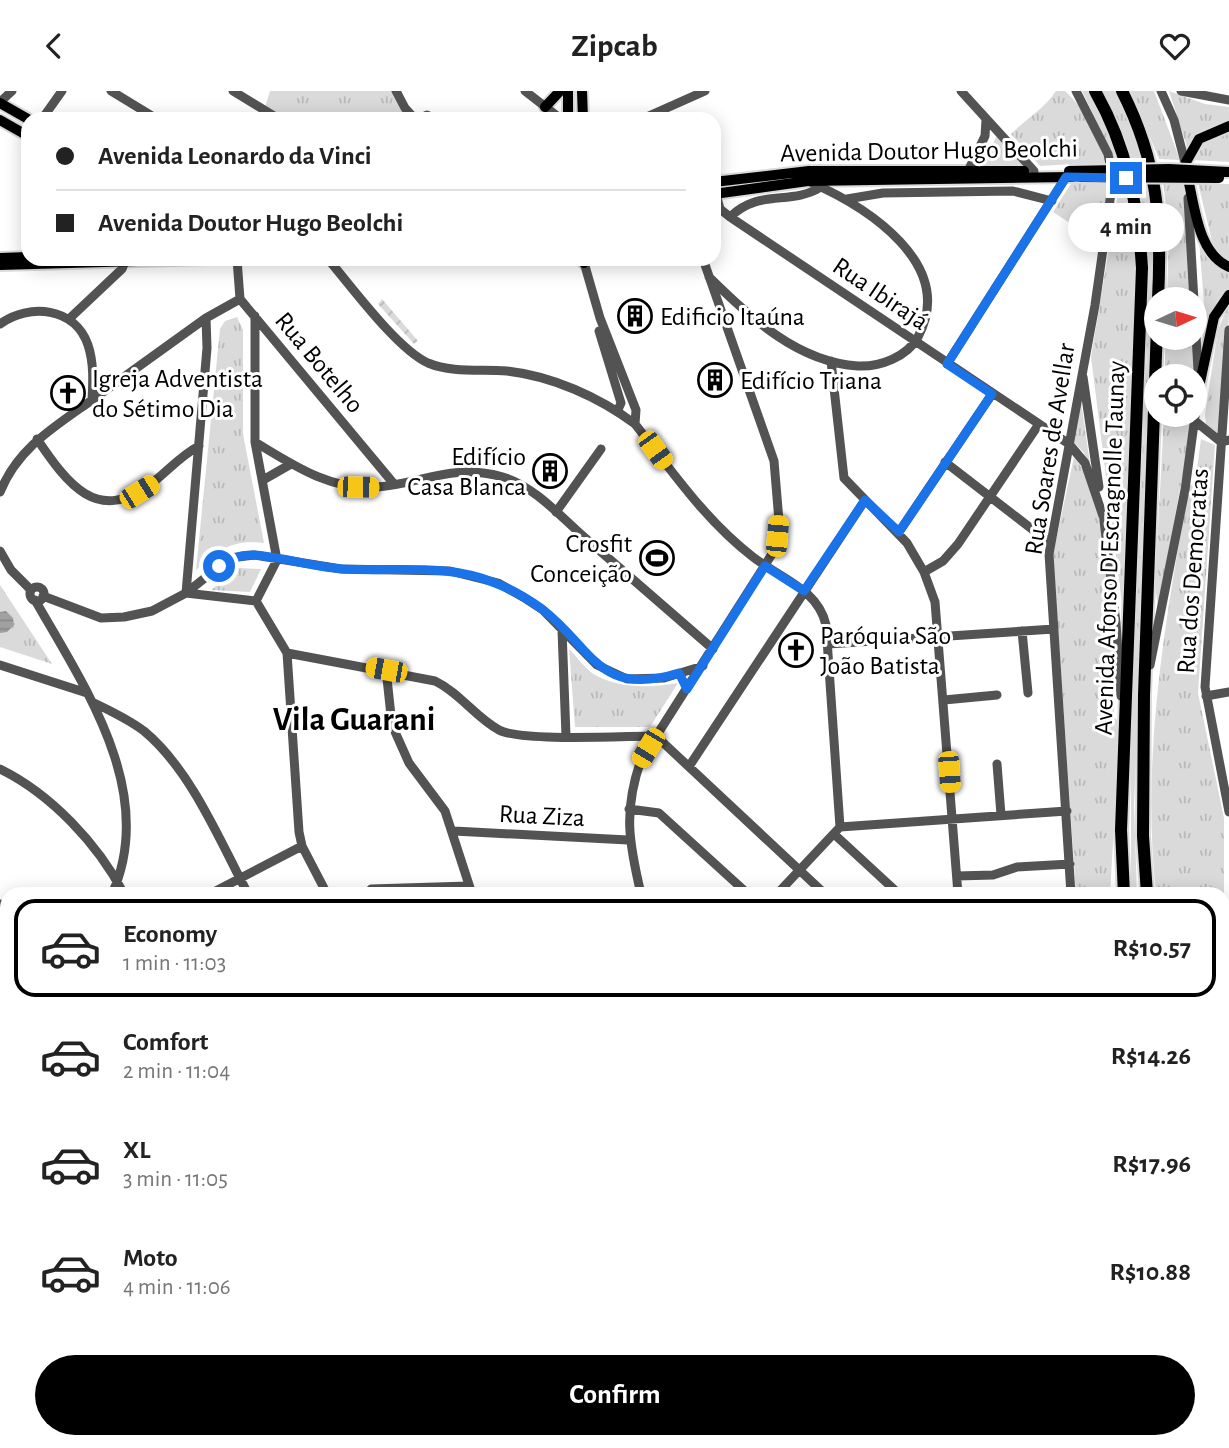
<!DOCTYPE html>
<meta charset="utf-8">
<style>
body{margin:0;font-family:"Alegreya Sans",sans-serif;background:#f2f2f2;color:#222;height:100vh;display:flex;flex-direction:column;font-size:26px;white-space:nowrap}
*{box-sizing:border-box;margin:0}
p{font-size:23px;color:#767676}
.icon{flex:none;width:38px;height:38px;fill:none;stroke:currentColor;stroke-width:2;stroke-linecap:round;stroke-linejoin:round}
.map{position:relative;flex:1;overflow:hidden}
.panel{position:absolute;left:0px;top:796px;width:1230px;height:562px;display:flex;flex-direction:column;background:#fff;border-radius:21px 21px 0 0;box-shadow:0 4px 18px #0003}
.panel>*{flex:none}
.banner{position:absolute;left:21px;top:21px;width:700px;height:154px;border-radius:21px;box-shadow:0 4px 18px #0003;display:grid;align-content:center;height:154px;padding:0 35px;background:#fff}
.needle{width:46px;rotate:86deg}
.tools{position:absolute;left:1144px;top:196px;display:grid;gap:14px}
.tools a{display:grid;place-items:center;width:63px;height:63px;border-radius:50%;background:#fff;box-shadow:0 4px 18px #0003;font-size:35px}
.end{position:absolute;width:32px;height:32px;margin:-16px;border:9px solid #1a73e8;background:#fff;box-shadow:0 0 0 4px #fff}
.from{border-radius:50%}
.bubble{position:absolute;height:49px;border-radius:24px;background:#fff;box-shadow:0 4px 18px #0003;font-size:23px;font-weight:600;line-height:49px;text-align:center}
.car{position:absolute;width:21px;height:42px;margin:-21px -10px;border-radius:9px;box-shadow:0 0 5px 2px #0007;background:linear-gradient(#f5c518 24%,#345 0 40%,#f5c518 0 76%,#345 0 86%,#f5c518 0)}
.banner b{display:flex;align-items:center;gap:24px;height:66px;font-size:26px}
.banner b+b{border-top:2px solid #e0e0e0}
.banner i{width:18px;height:18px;background:#222}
ul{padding:12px 0 0;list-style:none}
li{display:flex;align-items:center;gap:21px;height:98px;margin:0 14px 10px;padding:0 21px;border:4px solid transparent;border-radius:21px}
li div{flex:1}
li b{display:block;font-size:26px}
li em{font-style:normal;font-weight:600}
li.selected{border-color:#000}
li>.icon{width:63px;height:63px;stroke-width:1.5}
.action{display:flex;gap:14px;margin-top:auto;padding:14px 35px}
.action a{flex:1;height:80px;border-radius:42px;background:#000;color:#fff;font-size:28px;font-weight:600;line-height:80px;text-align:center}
header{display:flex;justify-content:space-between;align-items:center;height:91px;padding:0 35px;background:#fff;font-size:32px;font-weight:600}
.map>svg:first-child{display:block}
</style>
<header><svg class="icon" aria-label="back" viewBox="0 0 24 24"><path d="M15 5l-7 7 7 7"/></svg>Zipcab<svg class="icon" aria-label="heart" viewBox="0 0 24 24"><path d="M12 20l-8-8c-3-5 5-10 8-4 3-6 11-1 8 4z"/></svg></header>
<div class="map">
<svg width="1229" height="1357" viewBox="0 0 1229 1357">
<defs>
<pattern id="forest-firs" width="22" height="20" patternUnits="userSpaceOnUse" patternTransform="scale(1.75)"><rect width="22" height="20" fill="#dadada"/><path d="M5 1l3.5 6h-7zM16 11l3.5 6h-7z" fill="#b9b9b9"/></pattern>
<pattern id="park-tufts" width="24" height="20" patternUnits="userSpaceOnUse" patternTransform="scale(1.75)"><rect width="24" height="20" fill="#dadada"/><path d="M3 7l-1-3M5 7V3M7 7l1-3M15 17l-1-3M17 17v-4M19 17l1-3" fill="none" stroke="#b9b9b9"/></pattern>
<pattern id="garden-furrows" width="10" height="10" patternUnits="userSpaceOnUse" patternTransform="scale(1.75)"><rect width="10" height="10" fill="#dadada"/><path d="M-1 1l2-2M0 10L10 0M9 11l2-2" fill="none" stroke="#b9b9b9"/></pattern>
<pattern id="water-rules" width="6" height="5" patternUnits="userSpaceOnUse" patternTransform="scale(1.75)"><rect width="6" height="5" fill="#a1a1a1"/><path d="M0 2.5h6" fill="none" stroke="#898989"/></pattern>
</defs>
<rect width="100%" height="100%" fill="#fff"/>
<!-- grass -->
<path fill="#dadada" d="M0,1313H7V1347H0Z
M90,1351H183L184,1357H149V1352Z"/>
<!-- forest -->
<path fill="url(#forest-firs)" d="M1223,1035L1229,1044V1099L1223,1103Z
M1144,1351H1220L1218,1357H1144Z"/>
<!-- park -->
<path fill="url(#park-tufts)" d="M270,0H395L413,28H277L265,16Z
M1056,0H1065C1086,19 1110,58 1110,87C1111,108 1105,132 1102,153L1053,121L1072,91L1071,73L1040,75L1011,43C1027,27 1044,18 1056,0Z
M1082,0H1089L1119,68H1114Z
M1102,0H1118L1146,67H1131Z
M1131,0H1154L1180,69L1159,68Z
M1169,0L1205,13L1229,16V32L1204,38L1187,56Z
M1229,42V71L1191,69L1208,48Z
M997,44L1024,74L1023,76L982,77Z
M1152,89L1156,213L1134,714L1137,803H1131V647L1149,210L1146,143L1137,90Z
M1163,89L1183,90L1193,208H1167L1169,143Z
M1120,90H1125L1136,185L1123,521L1091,266Z
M1198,92L1229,93V172L1213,154Z
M1198,136L1229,181V200L1217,210L1206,239Z
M1229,212V225L1221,345L1206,335L1205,323L1218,239Z
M237,226L243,239V343L264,452C232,448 218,459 196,479L220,238L225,230Z
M1165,247H1195V285H1165Z
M1081,310L1091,380L1084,362L1073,350Z
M1164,324H1194L1158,515L1155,495Z
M1201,348L1215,354L1198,602L1224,727V933L1229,1024L1223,1012V803H1156C1141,664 1165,531 1189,395L1195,392Z
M1074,366C1112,408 1116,568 1114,626L1120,632L1110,803H1076L1053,463Z
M238,477L261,478L250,501L211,499Z
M0,494L52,573L0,556Z
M569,558C576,565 584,576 592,582C617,598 651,597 678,592L650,636H575Z"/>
<!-- garden -->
<path fill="url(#garden-furrows)" d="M382,208L418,250L414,253L378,213Z"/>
<!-- water -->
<path fill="url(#water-rules)" d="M6,520L13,527L14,534L7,541L0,542V521Z
M1229,1111V1173C1223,1155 1217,1127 1229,1111Z
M218,1351H336L337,1355L216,1357Z"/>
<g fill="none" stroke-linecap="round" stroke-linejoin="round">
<!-- major casing -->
<g stroke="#dbdbdb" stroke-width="14">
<path id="major" d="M582,0L583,28
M0,12L28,28
M545,16L560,0
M568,28V0
M0,29L28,45
M1186,71L1199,48L1229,35
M1187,84C1195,114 1197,162 1229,176
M714,91L809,80H1024
M714,103L808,90L1072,86
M0,167L28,166
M581,168L584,172
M0,174L207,168
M1199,296L1214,226L1229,204"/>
</g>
<!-- highway casing -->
<g stroke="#dbdbdb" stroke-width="16">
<path id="highway" d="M1095,0C1127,56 1138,114 1142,177L1121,739L1124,803
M1122,0C1158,71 1162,130 1158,208
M1147,803L1143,745L1144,604L1157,235
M1223,1025L1229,1034
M1223,1108L1229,1103
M1223,1200L1229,1224
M1223,1256H1229
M0,1275H7
M0,1303H7
M1095,1351L1101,1357
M1139,1351V1357
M1228,1357L1229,1323"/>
</g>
<!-- minor -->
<path stroke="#535353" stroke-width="9" d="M111,0L157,28
M233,0L279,28
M396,0L405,17L415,28
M525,0L561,28
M961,0L1034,80
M1161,0L1174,29L1186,75
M1181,0L1229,9
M0,11L12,0
M42,28L62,0
M419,28L427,24L436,28
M642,28L705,0
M968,80L985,45L986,29
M716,103L720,118L730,126L1069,353L1085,372L1103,425
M847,108L883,102L1013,100L1052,110
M730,126C760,97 790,115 821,96
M237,168L240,208L394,393
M328,168C351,195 397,258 428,272C452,282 481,278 507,280C552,285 599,306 635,333C672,380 705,429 753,466C780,487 818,498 826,534L840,736L777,803
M583,168L600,227L636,319L635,333
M709,186C750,226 797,271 858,275C880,276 907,266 918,246C957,173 867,116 810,91
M69,228L122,178L126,168
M0,233C29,212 75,216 88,254C94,272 93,291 92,309C54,336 18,357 0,401
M1229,239L1205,596L1229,721
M599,240L621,312L617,321
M831,270L844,387L907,452L924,481L935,511L958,803
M947,273L1066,86
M1083,286L1099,396
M92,309L206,227L240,208
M1195,330L1221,351L1229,349
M37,348C67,392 97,435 152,392C168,380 180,365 199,355
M255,351C293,374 331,400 377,396C424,392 451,372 503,386C534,395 561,426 584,446C627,483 670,521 713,558
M945,371L1050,452
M263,389L291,373
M556,421L601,358
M1103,421L1116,532L1121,605
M899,441L992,303
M0,460L11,479L31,499
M924,481L943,470L958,453L1039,333
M30 503a7 7 0 1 1 14 0a7 7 0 1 1-14 0Z
M186,502L256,510L277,469L255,351V225
M186,502L207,257L206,227
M43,505L101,527L124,526L152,520L186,502L230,467L254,464L341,478L450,480L498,492L523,506L543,519L597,574L627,588L664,587L703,575
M35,509C84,595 158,701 112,803
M256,510L287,562L299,741L302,755L327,803
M562,539L566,645
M1022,540L1028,602
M828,553L1054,538
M287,562L435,590C460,602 475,626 499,639C522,651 624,645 656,645L825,803
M0,574L87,602
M1150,574L1185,399L1199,296L1188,107
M386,578L392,634L409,672L445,720L472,803
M1206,605L1229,601
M944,609L997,604
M92,611C109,619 128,628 144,640C191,679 220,750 248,803
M997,673L1001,724
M690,674L865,409
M0,678C51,703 98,753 124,803
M629,718L659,722L748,803
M840,736L1067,720
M454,740L628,749
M834,743L899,803
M957,785L993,784L1017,776L1070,773
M371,798L469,795
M471,801L508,803
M210,803L302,755
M641,803C629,752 623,720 641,669L772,463L779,430L774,370L703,168
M1071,803L1049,463L1095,214L1113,88L1108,63L1076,0
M0,813L7,820
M0,906L7,904
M0,1034H7
M0,1140H7
M0,1252L7,1251
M458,1351L460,1357
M589,1351L591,1357
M931,1351V1357
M1015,1351L1018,1357
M361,1357L362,1351"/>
<!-- major -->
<use href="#major" stroke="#000" stroke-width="10"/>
<!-- highway -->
<use href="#highway" stroke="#000" stroke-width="12"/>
<!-- rail casing -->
<g stroke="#000" stroke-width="4.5">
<path id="rail" d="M1068,78L1176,76L1229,79"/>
</g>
<!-- rail -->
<use href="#rail" stroke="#fff" stroke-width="2" stroke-dasharray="5" stroke-linecap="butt"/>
<!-- major-bridge casing -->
<g stroke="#dbdbdb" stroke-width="14" stroke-linecap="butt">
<path id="major-bridge" d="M1069,80L1169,78L1229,81
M1081,86L1219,87"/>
</g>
<!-- highway-bridge casing -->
<g stroke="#dbdbdb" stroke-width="16" stroke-linecap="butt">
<path id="highway-bridge" d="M1223,1285L1229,1312"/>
</g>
<!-- major-bridge -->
<use href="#major-bridge" stroke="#000" stroke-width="10"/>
<!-- highway-bridge -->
<use href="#highway-bridge" stroke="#000" stroke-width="12"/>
</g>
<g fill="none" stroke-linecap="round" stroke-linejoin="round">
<!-- route -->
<path stroke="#1a73e8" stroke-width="9" d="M219,475C230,467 240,463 254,464C283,466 313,476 343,478C394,481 447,472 495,492C511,498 528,508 542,518C593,557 598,607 679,582L687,598L765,475L804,500L865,409L899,441L992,303L947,273L1066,86L1126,87"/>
</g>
<!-- icons -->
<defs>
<g id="building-ring" transform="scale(1.75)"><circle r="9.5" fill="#fff" stroke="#000" stroke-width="1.5"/><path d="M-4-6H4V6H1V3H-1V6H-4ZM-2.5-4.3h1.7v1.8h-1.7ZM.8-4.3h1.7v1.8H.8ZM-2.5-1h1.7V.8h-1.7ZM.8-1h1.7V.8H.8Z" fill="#000"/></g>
<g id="church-ring" transform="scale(1.75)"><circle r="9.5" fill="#fff" stroke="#000" stroke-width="1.5"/><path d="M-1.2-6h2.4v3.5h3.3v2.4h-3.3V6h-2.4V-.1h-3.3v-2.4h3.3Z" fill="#000"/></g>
<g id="stadium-ring" transform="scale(1.75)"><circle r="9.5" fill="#fff" stroke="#000" stroke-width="1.5"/><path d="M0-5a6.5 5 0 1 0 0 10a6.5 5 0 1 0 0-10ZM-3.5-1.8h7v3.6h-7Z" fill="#000"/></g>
</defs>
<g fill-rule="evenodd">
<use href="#building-ring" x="635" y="225"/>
<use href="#building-ring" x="715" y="289"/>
<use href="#church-ring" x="68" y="302"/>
<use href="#building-ring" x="550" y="380"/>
<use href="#stadium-ring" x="657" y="467"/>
<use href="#church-ring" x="796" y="559"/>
</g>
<g text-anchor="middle" stroke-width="6" stroke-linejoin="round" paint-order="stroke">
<!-- street labels -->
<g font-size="26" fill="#000" stroke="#fff">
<text transform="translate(929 59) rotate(-1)" y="9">Avenida Doutor Hugo Beolchi</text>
<text transform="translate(881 202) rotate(34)" y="9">Rua Ibirajá</text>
<text transform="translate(320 271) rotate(50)" y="9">Rua Botelho</text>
<text transform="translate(1049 358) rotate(-81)" y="9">Rua Soares de Avellar</text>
<text transform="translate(1109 457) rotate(-88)" y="9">Avenida Afonso D'Escragnolle Taunay</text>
<text transform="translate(1192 480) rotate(-86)" y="9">Rua dos Democratas</text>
<text transform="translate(542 724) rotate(3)" y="9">Rua Ziza</text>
</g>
<!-- poi labels -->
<g font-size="26" fill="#000" stroke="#fff" text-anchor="start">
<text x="660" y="234">Edificio Itaúna</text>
<text x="92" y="296">Igreja Adventista<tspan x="92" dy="30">do Sétimo Dia</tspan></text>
<text x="740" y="298">Edifício Triana</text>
<text x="526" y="374" text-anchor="end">Edifício<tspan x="526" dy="30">Casa Blanca</tspan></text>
<text x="632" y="461" text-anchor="end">Crosfit<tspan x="632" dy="30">Conceição</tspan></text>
<text x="820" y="553">Paróquia São<tspan x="820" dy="30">João Batista</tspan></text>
</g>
<!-- district labels -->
<g font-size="33" font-weight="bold" fill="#000" stroke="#fff">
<text x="354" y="639">Vila Guarani</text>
</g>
</g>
</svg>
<div class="tools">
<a><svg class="needle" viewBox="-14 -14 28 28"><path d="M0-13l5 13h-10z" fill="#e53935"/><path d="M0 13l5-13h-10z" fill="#767676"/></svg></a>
<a><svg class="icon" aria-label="locate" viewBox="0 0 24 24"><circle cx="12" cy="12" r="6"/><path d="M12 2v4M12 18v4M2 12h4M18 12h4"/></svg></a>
</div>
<i class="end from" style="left:219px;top:475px"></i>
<i class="end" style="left:1126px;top:87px"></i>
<div class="bubble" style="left:1068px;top:112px;width:116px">4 min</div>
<i class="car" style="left:655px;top:359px;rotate:144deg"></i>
<i class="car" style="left:358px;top:396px;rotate:91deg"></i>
<i class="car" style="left:139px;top:401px;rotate:58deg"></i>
<i class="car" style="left:777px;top:445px;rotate:5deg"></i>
<i class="car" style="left:386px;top:579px;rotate:280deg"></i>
<i class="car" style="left:648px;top:657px;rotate:211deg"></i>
<i class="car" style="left:949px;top:681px;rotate:176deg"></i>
<div class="banner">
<b><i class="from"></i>Avenida Leonardo da Vinci</b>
<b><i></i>Avenida Doutor Hugo Beolchi</b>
</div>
<section class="panel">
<ul>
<li class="selected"><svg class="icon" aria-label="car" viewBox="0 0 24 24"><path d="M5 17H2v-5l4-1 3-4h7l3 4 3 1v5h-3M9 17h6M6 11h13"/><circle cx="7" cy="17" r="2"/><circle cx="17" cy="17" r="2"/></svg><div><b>Economy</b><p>1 min · 11:03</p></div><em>R$10.57</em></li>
<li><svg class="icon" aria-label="car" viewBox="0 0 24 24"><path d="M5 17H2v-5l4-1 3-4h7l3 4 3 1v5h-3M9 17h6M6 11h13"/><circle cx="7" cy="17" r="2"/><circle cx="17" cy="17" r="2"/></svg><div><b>Comfort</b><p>2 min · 11:04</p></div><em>R$14.26</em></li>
<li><svg class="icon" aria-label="car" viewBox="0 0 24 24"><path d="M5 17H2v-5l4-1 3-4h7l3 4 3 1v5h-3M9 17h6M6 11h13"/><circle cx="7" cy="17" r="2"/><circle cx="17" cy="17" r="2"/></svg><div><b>XL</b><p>3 min · 11:05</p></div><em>R$17.96</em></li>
<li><svg class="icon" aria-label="car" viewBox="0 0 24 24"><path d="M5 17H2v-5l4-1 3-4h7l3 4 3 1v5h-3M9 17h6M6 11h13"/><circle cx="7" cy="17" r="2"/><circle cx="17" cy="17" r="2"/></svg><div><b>Moto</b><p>4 min · 11:06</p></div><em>R$10.88</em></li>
</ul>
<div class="action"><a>Confirm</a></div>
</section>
</div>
